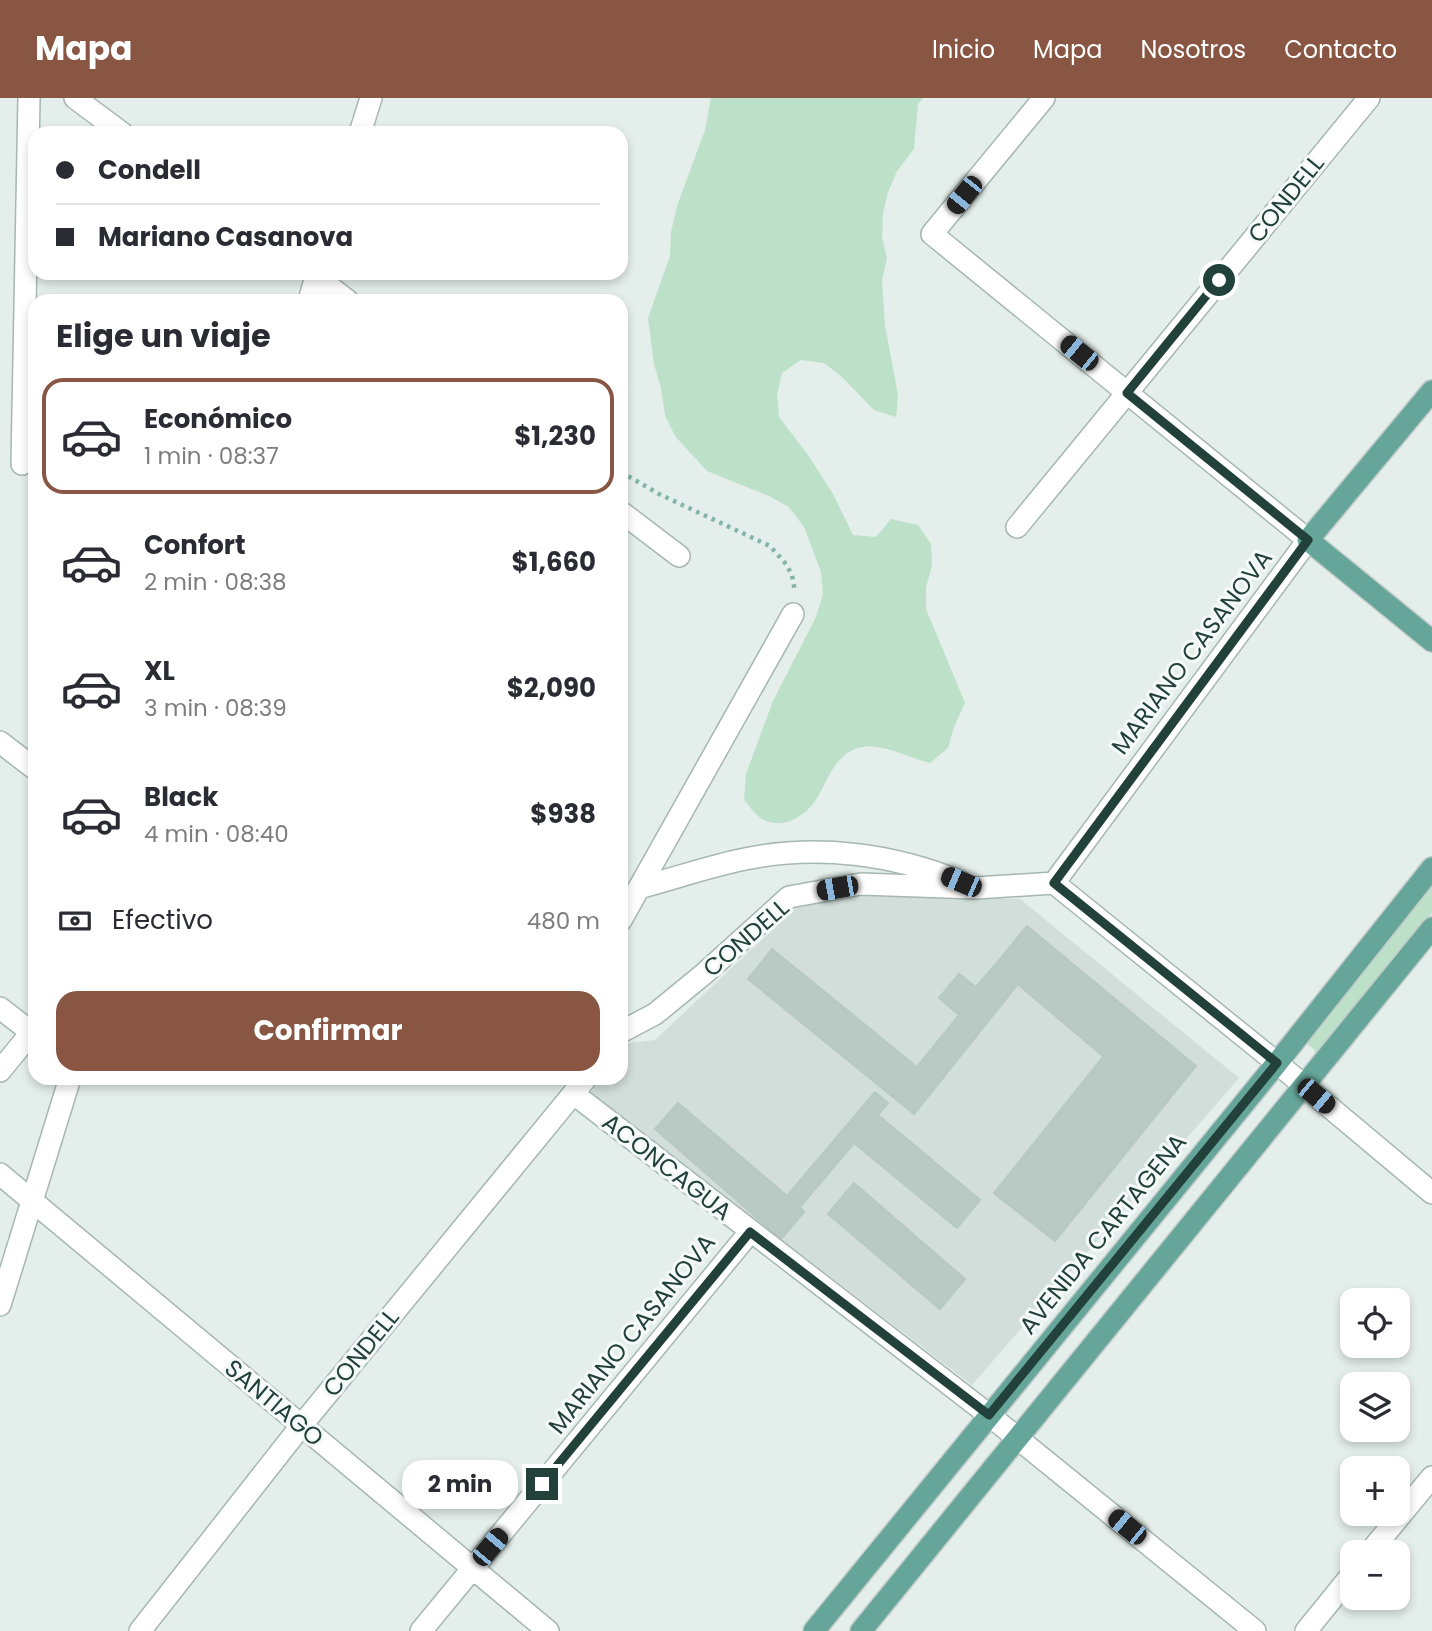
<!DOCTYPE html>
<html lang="es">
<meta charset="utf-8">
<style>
body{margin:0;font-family:Poppins,sans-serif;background:#f7f7f7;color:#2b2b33;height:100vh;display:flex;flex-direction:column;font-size:26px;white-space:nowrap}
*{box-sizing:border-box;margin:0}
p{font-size:23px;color:#7c7c81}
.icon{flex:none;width:38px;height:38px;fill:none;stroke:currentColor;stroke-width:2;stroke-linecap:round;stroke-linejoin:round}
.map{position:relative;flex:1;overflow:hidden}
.side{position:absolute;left:28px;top:196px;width:600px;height:791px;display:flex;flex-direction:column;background:#fff;border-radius:21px;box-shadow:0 4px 10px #0003}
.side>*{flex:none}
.banner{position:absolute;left:28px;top:28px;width:600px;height:154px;border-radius:21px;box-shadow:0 4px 10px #0003;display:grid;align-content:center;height:154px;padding:0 28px;background:#fff}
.buttons{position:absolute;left:1340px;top:1190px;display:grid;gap:14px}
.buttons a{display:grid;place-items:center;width:70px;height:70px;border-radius:14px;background:#fff;box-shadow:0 4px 10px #0003;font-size:35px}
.end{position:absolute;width:32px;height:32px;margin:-16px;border:9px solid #22413b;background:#fff;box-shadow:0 0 0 4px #fff}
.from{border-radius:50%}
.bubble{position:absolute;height:49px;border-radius:21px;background:#fff;box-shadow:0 4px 10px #0003;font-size:23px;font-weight:700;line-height:49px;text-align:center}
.car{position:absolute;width:21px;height:42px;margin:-21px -10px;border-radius:9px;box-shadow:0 0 5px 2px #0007;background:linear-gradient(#222 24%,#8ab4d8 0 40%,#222 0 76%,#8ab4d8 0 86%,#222 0)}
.banner b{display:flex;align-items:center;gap:24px;height:66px;font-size:26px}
.banner b+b{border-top:2px solid #e1e1e2}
.banner i{width:18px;height:18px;background:#2b2b33}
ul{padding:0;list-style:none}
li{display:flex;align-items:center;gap:21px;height:116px;margin:0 14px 10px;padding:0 14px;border:4px solid transparent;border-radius:21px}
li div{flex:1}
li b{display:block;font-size:26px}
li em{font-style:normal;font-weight:700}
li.on{border-color:#885643}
li>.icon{width:63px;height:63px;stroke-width:1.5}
h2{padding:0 28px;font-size:32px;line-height:84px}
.pay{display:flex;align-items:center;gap:18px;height:77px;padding:0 28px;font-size:26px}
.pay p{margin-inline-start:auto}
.button{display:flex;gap:14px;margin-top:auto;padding:14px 28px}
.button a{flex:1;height:80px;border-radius:21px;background:#885643;color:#fff;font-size:28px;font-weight:700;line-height:80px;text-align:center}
header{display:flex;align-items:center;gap:42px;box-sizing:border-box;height:98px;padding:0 35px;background:#885643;color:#fff}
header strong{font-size:33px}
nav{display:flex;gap:38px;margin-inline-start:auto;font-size:24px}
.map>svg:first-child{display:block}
</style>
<header>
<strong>Mapa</strong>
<nav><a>Inicio</a><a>Mapa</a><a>Nosotros</a><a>Contacto</a></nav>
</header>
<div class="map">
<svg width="1432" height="1533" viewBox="0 0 1432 1533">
<rect width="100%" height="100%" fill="#e4eeea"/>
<!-- built -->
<path fill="#d2deda" d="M878,796L1020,801L1239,980L972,1287L591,996L598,980H621V946L655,942L798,808Z"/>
<!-- green -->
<path fill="#bce0c8" d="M711,0H923L918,6L914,51L897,73L888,94L883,116L882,140L887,160L882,182L885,227L898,297L896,319L874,312L842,279L824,265L801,262L782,275L777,297L779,319L808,357L833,396L853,437L876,439L891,421L918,427L931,446L932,468L926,489V511L965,605L954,629L948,650L930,665C910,660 881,645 862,649C836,654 829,680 817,700C806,719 779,735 758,718C753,714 749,707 744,702L746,676L773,603L816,519L823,496L821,474L804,429L789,409L769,398L707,373L675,338L665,317L661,290L654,266L648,220L670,158L671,134L677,108L705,32Z
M1432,786V815L1316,958L1314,951L1304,944Z"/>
<!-- building -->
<path fill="#b9c9c4" stroke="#b6c9c2" stroke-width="2" d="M1027,828L1196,968L1183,984L1123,934L1103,958L995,867Z
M772,851L917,969L959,917L939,900L959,876L976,889L995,867L1018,886L914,1016L748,881Z
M1123,934L1183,984L1055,1143L994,1095Z
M875,994L888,1005L800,1109L787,1098Z
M678,1005L800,1109L804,1114L781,1141L655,1031Z
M878,1017L980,1102L957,1130L854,1045Z
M854,1085L965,1181L940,1211L828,1116Z"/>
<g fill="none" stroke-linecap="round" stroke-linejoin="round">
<!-- minor casing -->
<g stroke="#a6b7b2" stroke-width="24">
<path id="minor" d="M75,0L122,35
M1044,0L932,136L1308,442L1054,785
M312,175L348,203
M22,366L29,0
M621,414L679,458
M1017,429L1369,0
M0,644L35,671
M1054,785L1277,965L1432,1095
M642,789C676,780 710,768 745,761C817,746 894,756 961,784
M621,822L793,516
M0,910L31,934
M621,934L655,916L705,875L789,799L861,786L976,790L1054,785
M0,973L35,930
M574,996L989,1317L1255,1533
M0,1076L548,1533
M1370,1454L1432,1379
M140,1533L301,1328L586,980
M421,1533L750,1134
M1306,1533L1353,1475"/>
</g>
<!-- tertiary casing -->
<g stroke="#a6b7b2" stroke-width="24">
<path id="tertiary" d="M360,35L371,0
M309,203L317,175
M0,1207L70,980"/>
</g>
<!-- primary casing -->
<g stroke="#c1cac8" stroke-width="24">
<path id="primary" d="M1432,293L1308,442L1432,543
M814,1533L1277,965L1432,770
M861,1533L1432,830"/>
</g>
<!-- path -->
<path stroke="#82b4a8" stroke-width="4.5" stroke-dasharray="3.5 5" stroke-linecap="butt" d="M621,374L659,396L770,448L786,466L792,477L795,494"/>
<!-- minor -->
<use href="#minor" stroke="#fff" stroke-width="21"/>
<!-- tertiary -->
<use href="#tertiary" stroke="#fff" stroke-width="21"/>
<!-- primary -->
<use href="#primary" stroke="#66a69a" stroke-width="21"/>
</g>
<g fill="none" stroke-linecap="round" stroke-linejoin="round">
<!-- route -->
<path stroke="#22413b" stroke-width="9" d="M542,1386L750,1134L989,1317L1277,965L1054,785L1308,442L1127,295L1219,182"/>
</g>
<g text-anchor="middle" stroke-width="6" stroke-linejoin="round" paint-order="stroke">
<!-- street labels -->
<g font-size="24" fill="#22413b" stroke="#f5faf8">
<text transform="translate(1286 101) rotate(-51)" y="8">CONDELL</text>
<text transform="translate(1192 554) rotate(-53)" y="8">MARIANO CASANOVA</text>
<text transform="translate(746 840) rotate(-41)" y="8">CONDELL</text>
<text transform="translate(667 1069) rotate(38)" y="8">ACONCAGUA</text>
<text transform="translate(1103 1136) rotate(-51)" y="8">AVENIDA CARTAGENA</text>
<text transform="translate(632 1236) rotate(-51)" y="8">MARIANO CASANOVA</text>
<text transform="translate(361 1255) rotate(-51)" y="8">CONDELL</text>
<text transform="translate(274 1305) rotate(40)" y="8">SANTIAGO</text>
</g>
</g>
</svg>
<div class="buttons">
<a><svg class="icon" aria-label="locate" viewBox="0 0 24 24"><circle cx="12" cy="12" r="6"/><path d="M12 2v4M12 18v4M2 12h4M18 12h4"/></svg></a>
<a><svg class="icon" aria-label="layers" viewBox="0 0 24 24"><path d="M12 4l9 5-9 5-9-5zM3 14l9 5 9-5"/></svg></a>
<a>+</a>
<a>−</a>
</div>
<i class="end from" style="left:1219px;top:182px"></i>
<i class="end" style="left:542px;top:1386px"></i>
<div class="bubble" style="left:402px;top:1362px;width:116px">2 min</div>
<i class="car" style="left:964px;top:97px;rotate:219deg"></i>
<i class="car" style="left:1079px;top:255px;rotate:309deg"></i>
<i class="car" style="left:961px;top:784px;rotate:293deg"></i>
<i class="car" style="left:837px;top:790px;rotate:260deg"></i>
<i class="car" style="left:1316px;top:998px;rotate:130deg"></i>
<i class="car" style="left:1127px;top:1429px;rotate:309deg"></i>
<i class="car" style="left:490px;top:1449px;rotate:40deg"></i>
<div class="banner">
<b><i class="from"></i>Condell</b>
<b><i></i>Mariano Casanova</b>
</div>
<section class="side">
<h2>Elige un viaje</h2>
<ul>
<li class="on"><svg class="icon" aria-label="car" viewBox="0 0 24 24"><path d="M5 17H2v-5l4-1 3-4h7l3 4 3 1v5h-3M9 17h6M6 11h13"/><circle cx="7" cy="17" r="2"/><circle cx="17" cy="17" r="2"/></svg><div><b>Económico</b><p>1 min · 08:37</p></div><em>$1,230</em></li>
<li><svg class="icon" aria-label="car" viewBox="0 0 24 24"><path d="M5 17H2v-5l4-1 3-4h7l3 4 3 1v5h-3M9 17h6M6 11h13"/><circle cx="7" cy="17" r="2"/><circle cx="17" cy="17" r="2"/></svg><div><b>Confort</b><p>2 min · 08:38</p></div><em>$1,660</em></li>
<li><svg class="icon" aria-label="car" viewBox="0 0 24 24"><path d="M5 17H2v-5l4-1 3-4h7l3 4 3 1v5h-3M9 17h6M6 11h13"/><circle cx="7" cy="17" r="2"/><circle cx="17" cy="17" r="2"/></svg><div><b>XL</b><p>3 min · 08:39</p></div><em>$2,090</em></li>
<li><svg class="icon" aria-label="car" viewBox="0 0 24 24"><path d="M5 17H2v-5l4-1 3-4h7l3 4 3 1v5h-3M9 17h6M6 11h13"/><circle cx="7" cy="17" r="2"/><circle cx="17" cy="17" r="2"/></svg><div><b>Black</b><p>4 min · 08:40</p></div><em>$938</em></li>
</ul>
<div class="pay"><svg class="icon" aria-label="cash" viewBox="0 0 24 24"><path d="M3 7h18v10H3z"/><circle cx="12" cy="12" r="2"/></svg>Efectivo<p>480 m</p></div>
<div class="button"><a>Confirmar</a></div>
</section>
</div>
